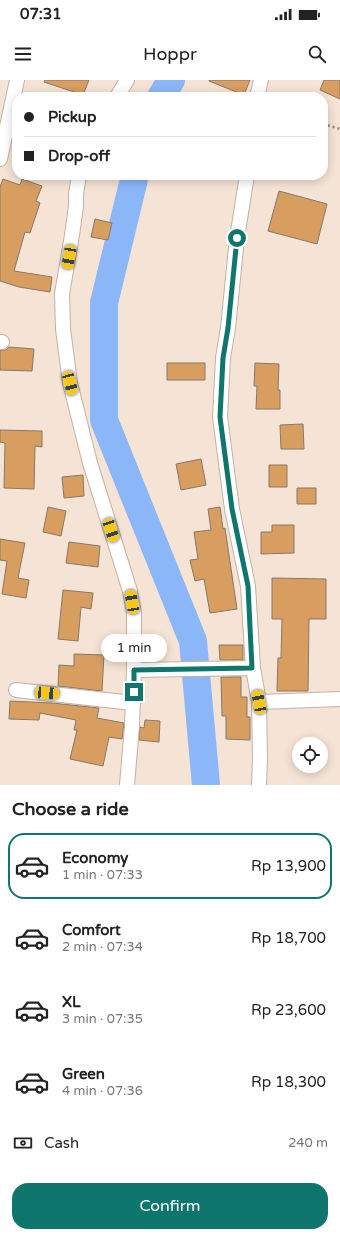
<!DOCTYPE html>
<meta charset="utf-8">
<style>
body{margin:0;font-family:"Varela Round",sans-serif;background:#f6f6f6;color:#222;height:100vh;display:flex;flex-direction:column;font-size:15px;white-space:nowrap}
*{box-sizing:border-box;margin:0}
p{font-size:13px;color:#767676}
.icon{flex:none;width:22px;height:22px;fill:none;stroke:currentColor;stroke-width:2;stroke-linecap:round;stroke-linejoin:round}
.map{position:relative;height:705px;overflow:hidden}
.drawer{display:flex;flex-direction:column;background:#fff;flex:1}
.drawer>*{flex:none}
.hud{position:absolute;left:12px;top:12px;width:316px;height:88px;border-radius:16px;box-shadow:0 2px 10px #0003;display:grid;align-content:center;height:88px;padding:0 12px;background:#fff}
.fabs{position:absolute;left:292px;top:657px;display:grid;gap:8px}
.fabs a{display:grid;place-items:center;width:36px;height:36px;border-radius:50%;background:#fff;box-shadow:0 2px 10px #0003;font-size:20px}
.end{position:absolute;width:18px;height:18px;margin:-9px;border:5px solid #0f766e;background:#fff;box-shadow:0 0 0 2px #fff}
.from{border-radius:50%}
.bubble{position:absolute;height:28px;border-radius:14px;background:#fff;box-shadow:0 2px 10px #0003;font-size:13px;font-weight:600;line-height:28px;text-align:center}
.car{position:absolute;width:12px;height:24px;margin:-12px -6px;border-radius:5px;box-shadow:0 0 3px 1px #0007;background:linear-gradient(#f5c518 24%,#345 0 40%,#f5c518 0 76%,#345 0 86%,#f5c518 0)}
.hud b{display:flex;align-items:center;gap:14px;height:38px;font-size:15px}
.hud b+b{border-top:1px solid #e0e0e0}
.hud i{width:10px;height:10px;background:#222}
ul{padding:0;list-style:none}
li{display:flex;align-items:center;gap:12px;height:66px;margin:0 8px 6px;padding:0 4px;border:2px solid transparent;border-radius:16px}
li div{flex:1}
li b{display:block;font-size:15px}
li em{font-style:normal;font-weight:600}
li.selected{border-color:#0f766e}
li>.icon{width:36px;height:36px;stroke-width:1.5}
h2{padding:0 12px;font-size:18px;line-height:48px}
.pay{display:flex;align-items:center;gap:10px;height:44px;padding:0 12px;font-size:15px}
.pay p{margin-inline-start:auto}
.action{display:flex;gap:8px;margin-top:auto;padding:8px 12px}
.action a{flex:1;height:46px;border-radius:16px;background:#0f766e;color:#fff;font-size:16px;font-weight:600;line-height:46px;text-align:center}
.status{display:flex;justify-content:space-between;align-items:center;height:28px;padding:0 20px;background:#fff;direction:ltr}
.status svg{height:11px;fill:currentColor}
header{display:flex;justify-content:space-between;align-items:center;height:52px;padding:0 12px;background:#fff;font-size:18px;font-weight:600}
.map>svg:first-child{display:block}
</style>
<div class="status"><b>07:31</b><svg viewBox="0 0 49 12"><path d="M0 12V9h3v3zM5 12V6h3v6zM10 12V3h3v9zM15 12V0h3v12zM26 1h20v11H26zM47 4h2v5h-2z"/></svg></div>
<header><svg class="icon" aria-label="menu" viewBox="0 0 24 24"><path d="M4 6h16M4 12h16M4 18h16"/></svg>Hoppr<svg class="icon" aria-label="search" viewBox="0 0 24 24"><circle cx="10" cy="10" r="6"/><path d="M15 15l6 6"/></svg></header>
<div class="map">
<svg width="340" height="705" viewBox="0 0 340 705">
<rect width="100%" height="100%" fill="#f5e4d5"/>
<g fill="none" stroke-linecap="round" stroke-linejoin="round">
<!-- river -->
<path stroke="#8bb6f7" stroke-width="28" d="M161,17L171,0
M135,95L104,223V340L193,561L206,705"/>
</g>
<!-- building -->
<path fill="#d79e60" stroke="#87786a" d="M45,0H89L83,15L44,2Z
M209,0H250L244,15L209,1Z
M324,0H340V19L320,10Z
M3,99L20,105L22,99L42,106L36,121L40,123L30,153L25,152L14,191L52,197L50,212L19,207L0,201V107Z
M279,111L327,124L317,164L268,151Z
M95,139L112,143L108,160L91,157Z
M9,267L34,269L32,291L0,290V270H6Z
M167,283H205V300H167Z
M255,283L279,284L278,310H280V329H256L257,306H254Z
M303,344L304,369H281L280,345Z
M0,350L42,351V367L35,366L34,409L4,408L5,363L0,362Z
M201,379L206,405L181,410L176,384Z
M269,385H287V407H269Z
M83,395L84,416L64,418L62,397Z
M297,408H316V424H297Z
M48,427L66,431L61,456L43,452Z
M220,427L223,449L225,448L237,529L210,533L204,499L195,501L190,480L198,479L194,452L211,450L208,429Z
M272,445H294V473L261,474V452H272Z
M0,459L25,463L18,498L29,500L26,518L2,514L7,481L0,480Z
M69,462L100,466L98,487L66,483Z
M272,498L326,499V539H309L308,611H277L278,578H281L282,539H272Z
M63,510L93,513L91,529L81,527L78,561L58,559Z
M219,565H243V580H220Z
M74,574L104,575L102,611L58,606L59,585L74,586Z
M221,597H241V617H247V637H250V660L226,659V636H222Z
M10,621L52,623L99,628L97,638L124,643L122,659L109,657L103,686L70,679L77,650H74L76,640L40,633L39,640L9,639Z
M145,640L160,641L159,662L139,660L140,647L144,648Z"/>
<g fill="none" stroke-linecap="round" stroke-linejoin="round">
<!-- street casing -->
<g stroke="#c2b2a3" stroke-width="16">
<path id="street" d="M117,17L127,0
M257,17L261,0
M0,79L17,0
M79,95L76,114V126L72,155L62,214L63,249L70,303L90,383L130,511L134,533V590L132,646L127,705
M247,95L237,158L228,248L223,278L220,337L232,429L248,506L253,588L259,622L260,679L259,705
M0,262H2
M134,590L253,588
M16,610L133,623
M259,622L340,619"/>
</g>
<!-- path -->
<path stroke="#92867c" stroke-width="2.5" stroke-dasharray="2 3" stroke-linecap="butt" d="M323,44L340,49"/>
<!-- street -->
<use href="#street" stroke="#fff" stroke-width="14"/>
</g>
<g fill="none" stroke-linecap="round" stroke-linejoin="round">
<!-- route -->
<path stroke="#0f766e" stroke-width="5" d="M134,612V590L252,588L248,506L232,429L220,337L223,278L228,248L237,158"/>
</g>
</svg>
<div class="fabs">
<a><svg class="icon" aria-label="locate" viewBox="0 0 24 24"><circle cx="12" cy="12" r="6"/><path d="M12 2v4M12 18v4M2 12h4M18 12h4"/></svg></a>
</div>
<i class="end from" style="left:237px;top:158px"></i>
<i class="end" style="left:134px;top:612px"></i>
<div class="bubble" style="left:101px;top:554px;width:66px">1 min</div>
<i class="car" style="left:69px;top:177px;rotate:190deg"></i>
<i class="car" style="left:70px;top:303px;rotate:165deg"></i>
<i class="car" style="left:111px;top:450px;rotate:162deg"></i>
<i class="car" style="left:132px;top:522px;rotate:350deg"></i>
<i class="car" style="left:47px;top:613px;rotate:94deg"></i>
<i class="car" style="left:259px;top:622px;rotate:349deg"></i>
<div class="hud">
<b><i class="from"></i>Pickup</b>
<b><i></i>Drop-off</b>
</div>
</div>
<section class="drawer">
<h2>Choose a ride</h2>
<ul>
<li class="selected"><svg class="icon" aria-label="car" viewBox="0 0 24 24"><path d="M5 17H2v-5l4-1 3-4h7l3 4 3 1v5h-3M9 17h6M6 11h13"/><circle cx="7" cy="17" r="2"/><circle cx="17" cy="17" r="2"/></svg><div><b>Economy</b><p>1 min · 07:33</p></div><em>Rp 13,900</em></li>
<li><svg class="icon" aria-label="car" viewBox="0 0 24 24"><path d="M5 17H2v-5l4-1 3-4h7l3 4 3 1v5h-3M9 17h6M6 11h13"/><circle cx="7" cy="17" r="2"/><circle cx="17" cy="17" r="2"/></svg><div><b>Comfort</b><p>2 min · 07:34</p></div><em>Rp 18,700</em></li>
<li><svg class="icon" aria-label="car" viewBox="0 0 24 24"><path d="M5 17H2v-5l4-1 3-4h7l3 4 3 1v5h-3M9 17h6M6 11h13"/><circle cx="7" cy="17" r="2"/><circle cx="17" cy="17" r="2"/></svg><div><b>XL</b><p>3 min · 07:35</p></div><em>Rp 23,600</em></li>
<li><svg class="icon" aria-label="car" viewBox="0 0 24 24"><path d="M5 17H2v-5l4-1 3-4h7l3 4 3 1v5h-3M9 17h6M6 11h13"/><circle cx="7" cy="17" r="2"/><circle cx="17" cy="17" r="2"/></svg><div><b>Green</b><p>4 min · 07:36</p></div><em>Rp 18,300</em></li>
</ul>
<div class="pay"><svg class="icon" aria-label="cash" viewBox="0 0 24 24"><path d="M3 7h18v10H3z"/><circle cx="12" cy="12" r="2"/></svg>Cash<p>240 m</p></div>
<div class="action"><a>Confirm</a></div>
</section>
